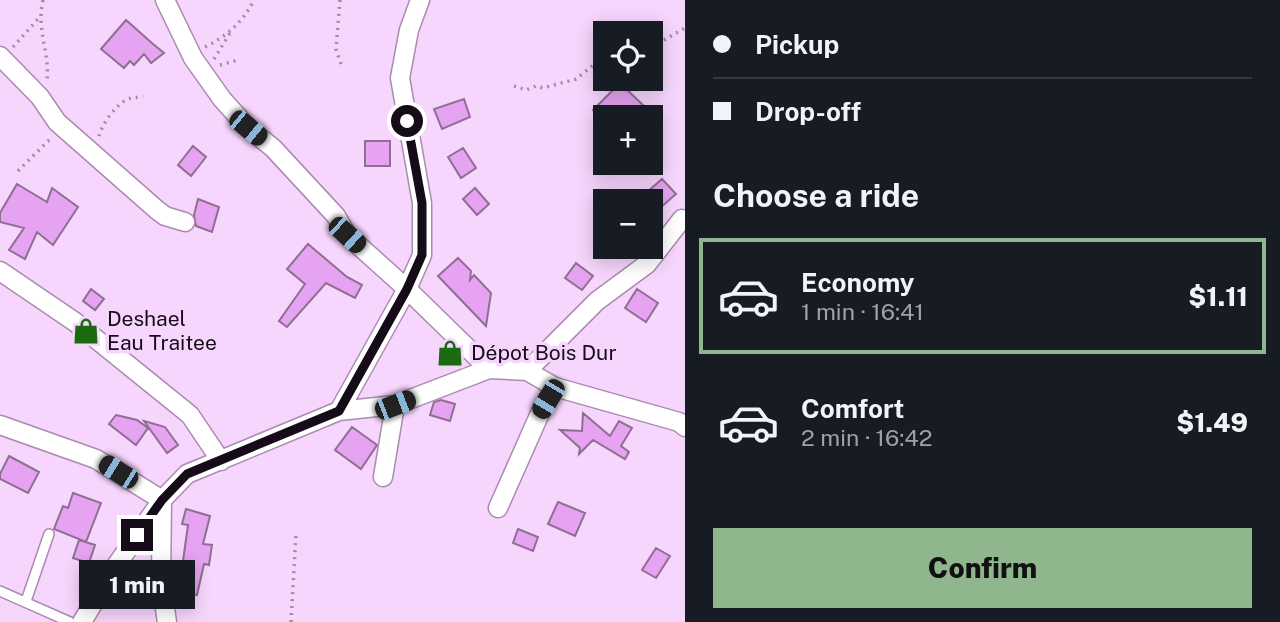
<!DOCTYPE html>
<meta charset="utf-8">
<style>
body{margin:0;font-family:"Public Sans",sans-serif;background:#242831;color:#f1f3f6;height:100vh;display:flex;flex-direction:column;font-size:26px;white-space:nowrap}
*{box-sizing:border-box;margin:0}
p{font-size:23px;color:#9ea1a6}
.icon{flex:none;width:38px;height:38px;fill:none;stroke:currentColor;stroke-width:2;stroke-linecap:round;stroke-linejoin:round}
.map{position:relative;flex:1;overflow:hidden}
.sheet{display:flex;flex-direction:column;background:#171b24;width:595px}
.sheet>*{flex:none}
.top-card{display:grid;align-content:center;height:154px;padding:0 28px;background:#171b24}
.controls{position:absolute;left:593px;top:21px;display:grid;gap:14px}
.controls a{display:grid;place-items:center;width:70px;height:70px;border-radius:0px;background:#171b24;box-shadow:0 4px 18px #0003;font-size:35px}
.end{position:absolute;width:32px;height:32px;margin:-16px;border:9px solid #160b18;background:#fff;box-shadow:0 0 0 4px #fff}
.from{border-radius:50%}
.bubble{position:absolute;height:49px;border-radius:0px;background:#171b24;box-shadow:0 4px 18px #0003;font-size:23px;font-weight:800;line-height:49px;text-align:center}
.car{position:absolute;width:21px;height:42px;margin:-21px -10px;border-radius:9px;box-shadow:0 0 5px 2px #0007;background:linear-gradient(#222 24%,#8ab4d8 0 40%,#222 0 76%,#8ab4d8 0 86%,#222 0)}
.top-card b{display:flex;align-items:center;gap:24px;height:66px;font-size:26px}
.top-card b+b{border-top:2px solid #363941}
.top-card i{width:18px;height:18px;background:#f1f3f6}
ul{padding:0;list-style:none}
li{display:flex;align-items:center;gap:21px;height:116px;margin:0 14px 10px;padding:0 14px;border:4px solid transparent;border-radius:0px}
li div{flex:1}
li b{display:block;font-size:26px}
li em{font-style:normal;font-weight:800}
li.selected{border-color:#90b68e}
li>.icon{width:63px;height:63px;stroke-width:1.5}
h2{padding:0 28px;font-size:32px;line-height:84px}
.button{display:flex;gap:14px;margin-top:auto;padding:14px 28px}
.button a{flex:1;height:80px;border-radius:0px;background:#90b68e;color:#111;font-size:28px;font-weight:800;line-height:80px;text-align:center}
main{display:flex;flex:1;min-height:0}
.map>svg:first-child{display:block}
</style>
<main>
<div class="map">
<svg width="685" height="622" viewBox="0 0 685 622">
<rect width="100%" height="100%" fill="#f7d6fd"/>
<!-- building -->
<path fill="#e6a3f1" stroke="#8e6f92" stroke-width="2" d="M126,20L153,44L164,53L151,63L144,54L134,65L130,61L124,68L101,49Z
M620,83L645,107L635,117H600L593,110Z
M464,99L470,117L442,129L434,109Z
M365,141H390V166H365Z
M193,146L206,157L191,176L178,165Z
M463,148L476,168L461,178L448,157Z
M662,179L676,194L651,216V201H637Z
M17,184L47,202L52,188L78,207L53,245L37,232L25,259L9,250L24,228L0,222V213Z
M475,188L489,204L477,215L463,199Z
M198,199L219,207L212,232L196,226L194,215Z
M308,244L347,277L362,285L355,298L326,283L287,327L279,321L305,284L287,269Z
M458,258L471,271L470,280L474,275L491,293L486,326L438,276Z
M576,263L593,276L582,290L565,278Z
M91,289L104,299L95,310L83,301Z
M637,289L658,303L646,322L625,308Z
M441,400L455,404L450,421L430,415L434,402Z
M583,413L610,436L619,421L632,428L621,446L629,452L625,459L593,440L579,454L580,448L560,430L582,431Z
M116,415L137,420L148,428L136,445L109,424Z
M144,421L165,427L178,445L167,453Z
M352,427L377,445L361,469L335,450Z
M9,456L39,472L28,493L0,479V474Z
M73,493L101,503L86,542L54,529L63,506L68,508Z
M558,502L585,513L575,536L548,524Z
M186,509L210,516L203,544L212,545L209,565L204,564L197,595L178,591L185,561H183L188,525L182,524Z
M518,529L538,537L533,551L513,543Z
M79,540L95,545L89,563L73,558Z
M656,548L670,556L656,578L642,570Z"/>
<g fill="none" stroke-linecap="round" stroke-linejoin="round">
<!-- lane casing -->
<g stroke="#aa8baf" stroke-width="12">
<path id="lane" d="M0,591L70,622
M26,601L49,534"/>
</g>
<!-- street casing -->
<g stroke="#aa8baf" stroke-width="21">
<path id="street" d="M165,0L193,58L222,99L248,128L273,148L336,216L347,235L407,289L489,369
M0,56L40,97L57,122L157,210L165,216L185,222
M0,271L75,322L190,415L221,461
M527,371L597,301L647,264L682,219
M339,411L407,289L422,255V203L400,78L409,30L420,0
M0,425L96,459L162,500L161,581L167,622
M383,477L395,405
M498,508L541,411L555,387
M82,622L113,570L162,500L187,474L339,411L395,405L489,369L527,371L555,387L679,422L685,427"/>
</g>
<!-- path -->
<path stroke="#a28aa7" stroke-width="3.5" stroke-dasharray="2 5" stroke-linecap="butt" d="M43,0C36,30 50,52 47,81
M340,0L336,49L342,67
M651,45L659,43L685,28
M13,47L38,19
M205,47C227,36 243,22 254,0
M214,59L230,33
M220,65L238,60
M514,86L526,90L536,86L543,88L576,79L606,55
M99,136C102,124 115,106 126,100C131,97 137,98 143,96
M18,171L48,141L53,140
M291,622L296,534"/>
<!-- lane -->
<use href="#lane" stroke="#fff" stroke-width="9"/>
<!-- street -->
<use href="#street" stroke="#fff" stroke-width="18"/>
</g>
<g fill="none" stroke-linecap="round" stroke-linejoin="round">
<!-- route -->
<path stroke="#160b18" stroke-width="9" d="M137,535L162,500L187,474L339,411L407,289L422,255V203L407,121"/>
</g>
<!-- icons -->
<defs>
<g id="shop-bare" transform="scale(2.1)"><path d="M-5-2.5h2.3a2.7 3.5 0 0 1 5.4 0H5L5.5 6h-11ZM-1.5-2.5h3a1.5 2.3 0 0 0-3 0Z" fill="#1a6b10" stroke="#f7d6fd" stroke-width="2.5" paint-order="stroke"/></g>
</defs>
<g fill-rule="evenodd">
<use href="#shop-bare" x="86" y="331"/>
<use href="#shop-bare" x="450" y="353"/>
</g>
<g text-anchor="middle" stroke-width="7" stroke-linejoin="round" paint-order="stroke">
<!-- poi labels -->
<g font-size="21" fill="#160b18" stroke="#f7d6fd" text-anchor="start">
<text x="107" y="326">Deshael<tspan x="107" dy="24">Eau Traitee</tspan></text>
<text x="471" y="360">Dépot Bois Dur</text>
</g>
</g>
</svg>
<div class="controls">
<a><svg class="icon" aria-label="locate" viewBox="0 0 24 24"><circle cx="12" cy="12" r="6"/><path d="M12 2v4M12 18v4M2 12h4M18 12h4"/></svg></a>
<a>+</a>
<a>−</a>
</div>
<i class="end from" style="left:407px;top:121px"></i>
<i class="end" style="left:137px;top:535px"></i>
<div class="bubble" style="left:79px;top:560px;width:116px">1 min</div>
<i class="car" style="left:248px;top:128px;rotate:129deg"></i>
<i class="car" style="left:347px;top:235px;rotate:132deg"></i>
<i class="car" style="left:548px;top:399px;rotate:211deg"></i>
<i class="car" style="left:395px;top:405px;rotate:69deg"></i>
<i class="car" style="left:118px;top:472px;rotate:302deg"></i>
</div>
<section class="sheet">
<div class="top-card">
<b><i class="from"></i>Pickup</b>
<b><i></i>Drop-off</b>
</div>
<h2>Choose a ride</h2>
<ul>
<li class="selected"><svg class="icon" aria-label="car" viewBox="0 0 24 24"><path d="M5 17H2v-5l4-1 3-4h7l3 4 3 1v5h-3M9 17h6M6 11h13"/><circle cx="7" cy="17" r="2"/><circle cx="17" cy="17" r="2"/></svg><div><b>Economy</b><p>1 min · 16:41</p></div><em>$1.11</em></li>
<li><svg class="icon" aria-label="car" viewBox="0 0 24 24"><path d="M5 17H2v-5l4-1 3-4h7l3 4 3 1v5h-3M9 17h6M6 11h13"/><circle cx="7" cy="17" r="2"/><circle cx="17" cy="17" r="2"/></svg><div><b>Comfort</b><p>2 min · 16:42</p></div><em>$1.49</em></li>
</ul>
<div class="button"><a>Confirm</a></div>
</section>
</main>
